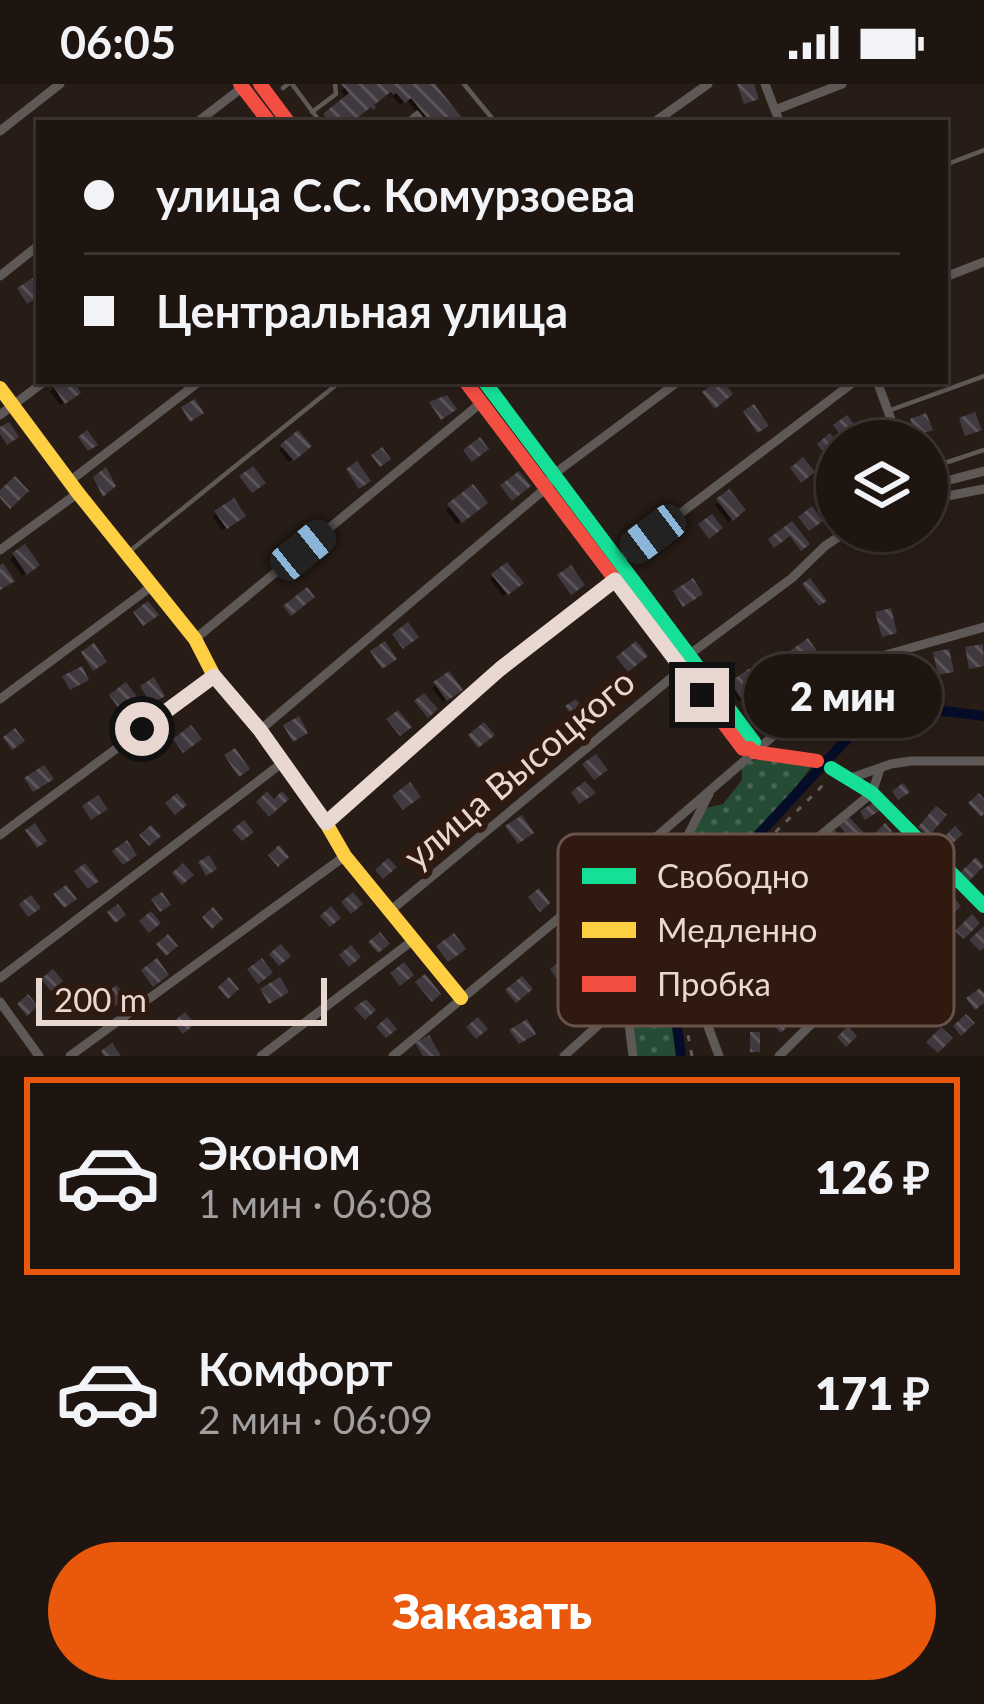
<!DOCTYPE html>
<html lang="ru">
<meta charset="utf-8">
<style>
body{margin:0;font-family:Lato,sans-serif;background:#261e1a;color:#f1f3f6;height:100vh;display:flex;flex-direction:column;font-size:45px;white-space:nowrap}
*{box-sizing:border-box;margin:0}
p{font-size:39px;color:#a19f9f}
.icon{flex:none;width:66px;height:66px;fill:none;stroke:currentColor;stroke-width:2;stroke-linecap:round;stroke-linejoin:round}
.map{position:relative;height:972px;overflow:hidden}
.drawer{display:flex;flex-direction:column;background:#1e1511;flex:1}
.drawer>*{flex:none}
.hud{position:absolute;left:36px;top:36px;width:912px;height:264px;border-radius:0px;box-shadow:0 3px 9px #0004,0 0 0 3px #3c3431;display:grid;align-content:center;height:264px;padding:0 48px;background:#1e1511}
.tools{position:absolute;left:816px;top:336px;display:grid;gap:24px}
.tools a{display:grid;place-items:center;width:132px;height:132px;border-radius:50%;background:#1e1511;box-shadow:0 3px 9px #0004,0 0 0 3px #3c3431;font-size:60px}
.scale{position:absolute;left:36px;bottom:30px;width:291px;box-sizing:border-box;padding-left:12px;border:6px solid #e9d8d1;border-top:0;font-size:33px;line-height:42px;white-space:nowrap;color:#e9d8d1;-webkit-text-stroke:9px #30190f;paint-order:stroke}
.end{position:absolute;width:54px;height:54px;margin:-27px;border:15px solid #e9d8d1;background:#111;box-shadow:0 0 0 6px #111}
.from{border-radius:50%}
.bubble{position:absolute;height:84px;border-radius:42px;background:#1e1511;box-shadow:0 3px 9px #0004,0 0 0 3px #3c3431;font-size:39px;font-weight:800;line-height:84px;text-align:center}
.car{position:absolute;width:36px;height:72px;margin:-36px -18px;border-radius:15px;box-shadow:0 0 9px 3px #0007;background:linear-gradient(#222 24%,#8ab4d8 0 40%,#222 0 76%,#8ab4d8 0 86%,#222 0)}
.hud b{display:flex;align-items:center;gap:42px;height:114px;font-size:45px}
.hud b+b{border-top:3px solid #3c3431}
.hud i{width:30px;height:30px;background:#f1f3f6}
ul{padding:21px 0 0;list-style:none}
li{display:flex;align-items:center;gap:36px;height:198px;margin:0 24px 18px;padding:0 24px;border:6px solid transparent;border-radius:0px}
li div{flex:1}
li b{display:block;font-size:45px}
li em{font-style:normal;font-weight:800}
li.active{border-color:#ea580c}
li>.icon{width:108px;height:108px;stroke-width:1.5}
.button{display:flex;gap:24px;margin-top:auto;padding:24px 48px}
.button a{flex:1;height:138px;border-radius:72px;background:#ea580c;color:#fff;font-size:48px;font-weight:800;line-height:138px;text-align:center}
.status{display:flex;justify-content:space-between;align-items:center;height:84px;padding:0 60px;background:#1e1511;direction:ltr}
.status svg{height:33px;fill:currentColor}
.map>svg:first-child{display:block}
</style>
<div class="status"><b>06:05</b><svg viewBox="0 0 49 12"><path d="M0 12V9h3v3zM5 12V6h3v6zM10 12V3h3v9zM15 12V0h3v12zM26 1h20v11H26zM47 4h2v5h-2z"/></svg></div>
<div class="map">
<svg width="984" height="972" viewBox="0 0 984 972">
<defs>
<pattern id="green-dots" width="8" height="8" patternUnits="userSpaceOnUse" patternTransform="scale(3)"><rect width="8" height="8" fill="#264b34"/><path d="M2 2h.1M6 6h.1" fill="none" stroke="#466450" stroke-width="1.8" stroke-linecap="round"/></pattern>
<pattern id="building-back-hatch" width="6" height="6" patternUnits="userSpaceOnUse" patternTransform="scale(3)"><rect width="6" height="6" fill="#403a40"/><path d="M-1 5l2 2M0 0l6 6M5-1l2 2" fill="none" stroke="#5c565b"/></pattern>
</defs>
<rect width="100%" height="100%" fill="#281c17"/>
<!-- green -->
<path fill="url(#green-dots)" d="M763,674L813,681L748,762L702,806L676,857L670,891L680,972H633L626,916L666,794L706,724L723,720L742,696V684L751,677Z"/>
<!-- shadow -->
<path fill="#0007" d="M348,0H431L462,39H425L406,15L400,21L391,10L388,12L386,9L352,35L355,39H324L321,35L347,14L341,7Z
M63,297H70L74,312L60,321L50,307Z
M298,350L308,362L289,378L279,366Z
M473,405L484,419L457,440L446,426Z
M729,409L742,426L728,438L715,421Z
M216,429L239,435L222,446L213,433Z
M14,471L33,484L22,492L10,475Z
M506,482L520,499L503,512L490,495Z
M749,588L756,605L739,618L728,604Z
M448,591L459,605L443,618L432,604Z"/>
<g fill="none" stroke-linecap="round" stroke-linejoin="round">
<!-- canal -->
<path stroke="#040c28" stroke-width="10" d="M681,972L670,891L676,857L702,806L748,762L868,632L905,622L984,632"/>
</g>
<!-- building -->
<path fill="url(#building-back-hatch)" d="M341,0H435L466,39H431L411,14L405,19L396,9L393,11L391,8L374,21L376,23L373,26L371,23L356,35L359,39H330L323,30L349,9Z
M737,0H754L759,15L744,20Z
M36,192L39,196V212L27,220L17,204Z
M57,297H73L81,309L65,320L52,301Z
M716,297H723L733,310L715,325L702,308Z
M447,311L457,325L441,336L429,318Z
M195,315L204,329L190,338L181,323Z
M754,320L769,342L757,349L743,327Z
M975,328L982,346L965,352L959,334Z
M926,329L933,346L916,352L910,335Z
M847,331L858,345L844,356L833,341Z
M9,338L19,353L7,361L0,350V343Z
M87,346L98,361L88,367L78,353Z
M298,346L312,362L294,377L280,361Z
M830,349L837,357V368L829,375L817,360Z
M480,353L489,365L472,378L463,366Z
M382,363L391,375L380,383L371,371Z
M803,373L815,388L801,399L790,384Z
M357,377L371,397L359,405L346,385Z
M253,382L266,399L252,409L239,392Z
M106,383L116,402L103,413L93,393Z
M519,387L531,402L512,417L500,401Z
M15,392L29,407L10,425L0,414V406Z
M473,400L488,419L462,439L447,420Z
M729,405L746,426L733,437L716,415Z
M234,414L246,432L227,445L214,427Z
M812,422L823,437L809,447L798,433Z
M712,430L723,444L709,455L698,440Z
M792,437L810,460L801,467L790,452L774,464L768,455Z
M25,460L40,481L27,491L12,469Z
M507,478L524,499L508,511L491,490Z
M3,479L15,497L0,506V481Z
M571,481L585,501L571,511L557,491Z
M693,494L703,510L683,523L673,507Z
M810,494L827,517L819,522L802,500Z
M307,503L315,513L291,532L283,522Z
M148,517L159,531L143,542L133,528Z
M891,524L897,549L882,553L875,528Z
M408,538L419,553L403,565L392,550Z
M808,554L820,572L798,587L786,570Z
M385,557L397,575L382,585L370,567Z
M636,557L648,572L628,588L616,573Z
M94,559L107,578L93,587L81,568Z
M983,560L984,582L969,585L965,563Z
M949,565L954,588L938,591L933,568Z
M914,573L918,595L903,598L899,576Z
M884,581L889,599L876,602L871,584Z
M82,582L89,596L70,606L62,592Z
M750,584L763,602L743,617L730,598Z
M449,587L463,606L447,617L433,598Z
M154,593L165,612L151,620L140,602Z
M126,598L137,613L120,626L109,611Z
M604,606L614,619L600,629L591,615Z
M424,609L438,625L428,634L414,617Z
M576,615L590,634L579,642L565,622Z
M398,626L412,643L400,652L386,635Z
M299,632L308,649L293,658L283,641Z
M484,638L495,651L478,664L468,651Z
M191,641L202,655L183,669L173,655Z
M15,644L25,657L12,666L3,653Z
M235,664L250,685L239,693L224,671Z
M596,670L608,686L594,696L582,680Z
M44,681L54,695L33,708L24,694Z
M585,697L596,709L579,720L571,708Z
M410,698L421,713L403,726L392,712Z
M903,699L910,708L898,716L892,707Z
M267,707L274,715L282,707L289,715L269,733L256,718Z
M177,709L187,721L175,731L165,719Z
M979,709L984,715V730L981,733L968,719Z
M98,711L108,725L91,736L82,722Z
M873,719L879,727L865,736L860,727Z
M936,722L947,731L929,752L918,743Z
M522,731L534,749L518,760L505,742Z
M849,733L866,751L856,760L839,742Z
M244,736L254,748L242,757L232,746Z
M35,739L47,757L37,764L25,746Z
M885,739L892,747L881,758L874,750Z
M151,741L161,752L149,762L139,751Z
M955,742L963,750L953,759L946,751Z
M833,745L854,763L846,771L826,753Z
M127,756L137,771L123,781L112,767Z
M279,761L289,773L278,783L268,771Z
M209,771L217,785L206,792L198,778Z
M976,773L984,782L968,798L960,789Z
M388,774L397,783L383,795L375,786Z
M85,779L99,797L88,805L74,787Z
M183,779L194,791L182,801L172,789Z
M66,801L77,815L64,824L53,810Z
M539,804L550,819L540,828L528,813Z
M162,808L171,821L160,828L151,815Z
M353,808L363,820L351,830L341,818Z
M950,810L961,822L949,834L937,822Z
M31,811L41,824L28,833L19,820Z
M118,820L126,831L115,839L107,828Z
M331,822L341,834L330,843L320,832Z
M213,823L223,835L212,845L202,833Z
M151,827L161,839L149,849L139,837Z
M972,830L980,839L964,855L955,847Z
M984,842V864L980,867L969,856Z
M380,848L390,860L378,869L368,858Z
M454,849L466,865L448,878L436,862Z
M168,850L178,862L166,872L156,860Z
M281,860L291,872L279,882L269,870Z
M351,861L361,873L349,883L339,871Z
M570,870L580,883L559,898L550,885Z
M157,874L169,891L153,903L141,886Z
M262,874L273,889L258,900L247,885Z
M404,878L414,891L400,902L390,889Z
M53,885L63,897L51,907L41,895Z
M425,890L441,910L432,918L415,898Z
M522,892L533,905L516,919L505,906Z
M229,893L239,905L228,915L218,903Z
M280,893L289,908L269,920L260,905Z
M116,901L127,913L115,922L105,911Z
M980,904L984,909V919L975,926L966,914Z
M28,910L38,922L27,932L17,920Z
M366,915L376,926L365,936L354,924Z
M770,920L790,940L781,949L761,929Z
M185,928L195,940L183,950L173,938Z
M966,930L975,939L961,952L953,942Z
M387,933L397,945L386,954L376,943Z
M478,933L488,945L476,955L466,943Z
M527,935L536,950L519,960L509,946Z
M848,942L857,952L846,963L837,953Z
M941,943L953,954L938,969L926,958Z
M750,948H760V968H750Z
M429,951L441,972H423L415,959Z
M112,959L121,972H104L101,967Z"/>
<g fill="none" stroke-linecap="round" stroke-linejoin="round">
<!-- path -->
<path stroke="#645d5b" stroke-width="3" stroke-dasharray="6 9" stroke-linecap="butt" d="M692,972C687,944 680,917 683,889C690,820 780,746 827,697"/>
<!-- lane -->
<path stroke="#5e5856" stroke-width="4.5" d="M292,0L321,39
M464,0L496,39
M283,4L288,0
M312,28L336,10L335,0
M405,39L417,29L425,39
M945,81L984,66
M888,327L984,292
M927,385L984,366
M130,467L341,297"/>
<!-- street -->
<path stroke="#5e5856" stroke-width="9" d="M765,0L780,39
M775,26L842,0
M196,39L243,3
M653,39L708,0
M0,47L60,0
M0,192L39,161
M945,193L984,178
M877,297L899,357
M0,331L45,297
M70,397L200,297
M927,402L984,387
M927,416L984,405
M0,466L78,409
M619,476L855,297
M195,555L482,318
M0,615L152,502
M260,646L546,404L554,390L679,297
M851,694L891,680L911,677H984
M326,739L501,585L618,493
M0,751L214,592
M390,827L682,585L690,570L792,494L825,462L847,447
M0,894L282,679
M626,916L633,972
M0,918L39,972
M70,972L345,772
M261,972L412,857
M393,972L648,760L816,615L875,574L984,543
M564,972L626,916L666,794L709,710
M719,972L702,926L703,890L712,872L787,779L872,709L880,685
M779,972L957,796"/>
<!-- fast -->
<path stroke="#16e098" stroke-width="14" d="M484,297L754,658L750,664
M831,684L872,709L984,822"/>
<!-- slow -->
<path stroke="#ffcf43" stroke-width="14" d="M0,304L78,409L195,555L214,592L260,646L326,739L345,772L461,914"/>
<!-- jam -->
<path stroke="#f24e42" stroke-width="14" d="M240,0L270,39
M260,0L289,39
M465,297L743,665L750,664L754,668L817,677"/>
</g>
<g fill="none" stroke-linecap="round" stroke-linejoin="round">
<!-- route -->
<path stroke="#e9d8d1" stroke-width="15" d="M142,645L214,592L260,646L326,739L500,585L615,496L702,611"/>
</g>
<g text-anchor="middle" stroke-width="12" stroke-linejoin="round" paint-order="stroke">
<!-- street labels -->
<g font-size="36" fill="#e9d8d1" stroke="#30190f">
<text transform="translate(519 685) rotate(-40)" y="13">улица Высоцкого</text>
</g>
</g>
<!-- legend -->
<rect x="558" y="750" width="396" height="192" rx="18" fill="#30190f" stroke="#685249" stroke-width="3"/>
<rect x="582" y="784" width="54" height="16" fill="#16e098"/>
<rect x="582" y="838" width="54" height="16" fill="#ffcf43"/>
<rect x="582" y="892" width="54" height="16" fill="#f24e42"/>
<g font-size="33" fill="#e9d8d1">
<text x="657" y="804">Свободно</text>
<text x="657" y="858">Медленно</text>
<text x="657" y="912">Пробка</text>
</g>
</svg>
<div class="tools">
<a><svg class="icon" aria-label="layers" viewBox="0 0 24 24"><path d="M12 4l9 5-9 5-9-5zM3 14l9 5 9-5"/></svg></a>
</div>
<div class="scale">200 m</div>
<i class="end from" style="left:142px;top:645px"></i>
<i class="end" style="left:702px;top:611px"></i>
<div class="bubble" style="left:744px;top:570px;width:198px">2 мин</div>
<i class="car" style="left:653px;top:450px;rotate:233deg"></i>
<i class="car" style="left:303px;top:466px;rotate:51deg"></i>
<div class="hud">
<b><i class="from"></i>улица С.С. Комурзоева</b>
<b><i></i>Центральная улица</b>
</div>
</div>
<section class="drawer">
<ul>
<li class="active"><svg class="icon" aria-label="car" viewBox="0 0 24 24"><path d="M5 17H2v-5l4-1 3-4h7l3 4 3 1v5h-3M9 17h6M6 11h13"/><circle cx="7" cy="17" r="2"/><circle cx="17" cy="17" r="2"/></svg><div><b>Эконом</b><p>1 мин · 06:08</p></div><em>126 ₽</em></li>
<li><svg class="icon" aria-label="car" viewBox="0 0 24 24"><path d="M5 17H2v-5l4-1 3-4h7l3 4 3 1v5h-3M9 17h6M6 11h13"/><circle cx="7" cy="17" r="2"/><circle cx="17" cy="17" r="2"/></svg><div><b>Комфорт</b><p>2 мин · 06:09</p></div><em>171 ₽</em></li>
</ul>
<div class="button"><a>Заказать</a></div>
</section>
